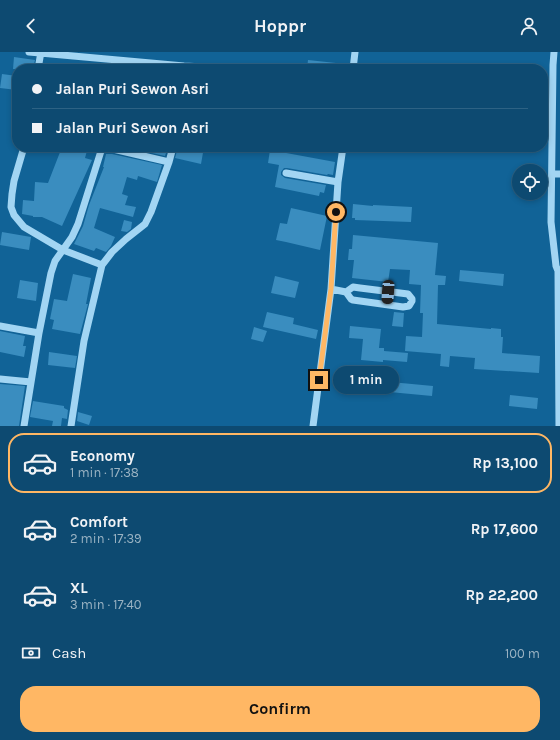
<!DOCTYPE html>
<meta charset="utf-8">
<style>
body{margin:0;font-family:Karla,sans-serif;background:#165176;color:#f1f3f6;height:100vh;display:flex;flex-direction:column;font-size:15px;white-space:nowrap}
*{box-sizing:border-box;margin:0}
p{font-size:13px;color:#9ab3c3}
.icon{flex:none;width:22px;height:22px;fill:none;stroke:currentColor;stroke-width:2;stroke-linecap:round;stroke-linejoin:round}
.map{position:relative;height:374px;overflow:hidden}
.sheet{display:flex;flex-direction:column;background:#0d4a71;flex:1}
.sheet>*{flex:none}
.banner{position:absolute;left:12px;top:12px;width:536px;height:88px;border-radius:16px;box-shadow:0 2px 6px #0003,0 0 0 1px #2d6284;display:grid;align-content:center;height:88px;padding:0 20px;background:#0d4a71}
.fabs{position:absolute;left:512px;top:112px;display:grid;gap:8px}
.fabs a{display:grid;place-items:center;width:36px;height:36px;border-radius:50%;background:#0d4a71;box-shadow:0 2px 6px #0003,0 0 0 1px #2d6284;font-size:20px}
.end{position:absolute;width:18px;height:18px;margin:-9px;border:5px solid #ffb764;background:#111;box-shadow:0 0 0 2px #111}
.from{border-radius:50%}
.bubble{position:absolute;height:28px;border-radius:14px;background:#0d4a71;box-shadow:0 2px 6px #0003,0 0 0 1px #2d6284;font-size:13px;font-weight:700;line-height:28px;text-align:center}
.car{position:absolute;width:12px;height:24px;margin:-12px -6px;border-radius:5px;box-shadow:0 0 3px 1px #0007;background:linear-gradient(#222 24%,#8ab4d8 0 40%,#222 0 76%,#8ab4d8 0 86%,#222 0)}
.banner b{display:flex;align-items:center;gap:14px;height:38px;font-size:15px}
.banner b+b{border-top:1px solid #2d6284}
.banner i{width:10px;height:10px;background:#f1f3f6}
ul{padding:7px 0 0;list-style:none}
li{display:flex;align-items:center;gap:12px;height:60px;margin:0 8px 6px;padding:0 12px;border:2px solid transparent;border-radius:16px}
li div{flex:1}
li b{display:block;font-size:15px}
li em{font-style:normal;font-weight:700}
li.current{border-color:#ffb764}
li>.icon{width:36px;height:36px;stroke-width:1.5}
.pay{display:flex;align-items:center;gap:10px;height:44px;padding:0 20px;font-size:15px}
.pay p{margin-inline-start:auto}
.cta{display:flex;gap:8px;margin-top:auto;padding:8px 20px}
.cta a{flex:1;height:46px;border-radius:16px;background:#ffb764;color:#111;font-size:16px;font-weight:700;line-height:46px;text-align:center}
header{display:flex;justify-content:space-between;align-items:center;height:52px;padding:0 20px;background:#0d4a71;font-size:18px;font-weight:700}
.map>svg:first-child{display:block}
</style>
<header><svg class="icon" aria-label="back" viewBox="0 0 24 24"><path d="M15 5l-7 7 7 7"/></svg>Hoppr<svg class="icon" aria-label="person" viewBox="0 0 24 24"><circle cx="12" cy="8" r="4"/><path d="M4 21q1-7 8-7t8 7"/></svg></header>
<div class="map">
<svg width="560" height="374" viewBox="0 0 560 374">
<rect width="100%" height="100%" fill="#116397"/>
<!-- building -->
<path fill="#3a8dbf" d="M14,5L35,8L33,17H13Z
M308,8L336,11V17H307Z
M2,22L17,24V38L0,36Z
M62,95H67L77,98V95H88L85,106L92,108L62,174L42,165H33V164L22,162L23,148L34,149L35,130L48,131Z
M126,95H168L165,104Z
M178,95H204L201,112L175,106Z
M270,98L335,110L333,123L328,122L327,123L287,116H284L281,120V123L285,126L326,133L324,141L320,140L319,144L275,135L279,113L268,111Z
M106,102H112L162,113L157,130L138,124L137,128L127,125L122,142L128,144L125,153L136,155L133,165L100,156L94,176L115,185L111,194L106,200L96,196L94,199L74,192L83,174L89,153L104,115H103Z
M353,152L373,154V153L412,155L411,170L355,168V166H352Z
M291,156L327,164L320,198L286,190L276,188L280,171L287,172Z
M124,168L132,170L131,177L127,180L121,179Z
M2,180L31,185L29,198L0,193Z
M353,183L438,191L435,223L446,224L445,233H438L437,272L491,277V276L501,277V285H503L502,301L540,304L539,321L474,317L475,306L450,304L449,315L440,314L441,302L405,299L406,284L422,285L423,261H420L421,233L409,232L410,218L390,217L388,230L352,226L354,208H348L349,197H352Z
M460,218L504,222L503,234L459,229Z
M73,222L91,226L86,252H88L80,282L52,277L54,268L50,267L54,247L67,249Z
M275,224L299,230L295,246L271,241Z
M20,228L38,231L36,249L17,246Z
M267,260L294,266L293,272L318,278L316,287L263,275Z
M394,260L404,261L403,275L392,274Z
M350,274L381,277L379,296H384V299L408,301L407,310L383,308V310L361,308L363,287L349,286Z
M254,275L267,279L263,290L251,287Z
M0,279L25,284L23,294H26L24,305L0,300Z
M49,300L77,304L75,316L48,313Z
M380,329L433,334L432,344L379,339Z
M0,332L25,334L19,374H0Z
M510,343L538,346L537,357L509,354Z
M33,349L64,354V356L68,358L67,367L62,366L61,374H52L53,369L30,365Z
M78,360L92,364L89,373L77,369Z"/>
<g fill="none" stroke-linecap="round" stroke-linejoin="round">
<!-- minor -->
<path stroke="#a2d5f3" stroke-width="7" d="M29,0L184,14L224,16
M554,0L553,13L551,170L556,214L558,219L560,220
M38,17L41,0
M114,17L116,8
M353,17L355,0
M543,79H552
M24,95L14,129L12,142L11,155L14,163L24,175L63,198L102,213
M286,121L338,130
M552,122H560
M558,219L559,374
M331,237L346,240L353,235L360,236L408,242L412,247V249L409,254L403,255L353,248L351,247L346,240
M0,274L39,281
M0,327L31,330
M24,374L39,281L51,221L55,209L72,185L78,172L101,99L104,97H113L169,110
M71,374L84,289L102,213L112,200L126,187L145,172L151,160L169,110L173,95
M313,374L331,237L338,130L343,95"/>
</g>
<g fill="none" stroke-linecap="round" stroke-linejoin="round">
<!-- route -->
<path stroke="#ffb764" stroke-width="5" d="M319,328L331,237L336,160"/>
</g>
</svg>
<div class="fabs">
<a><svg class="icon" aria-label="locate" viewBox="0 0 24 24"><circle cx="12" cy="12" r="6"/><path d="M12 2v4M12 18v4M2 12h4M18 12h4"/></svg></a>
</div>
<i class="end from" style="left:336px;top:160px"></i>
<i class="end" style="left:319px;top:328px"></i>
<div class="bubble" style="left:333px;top:314px;width:66px">1 min</div>
<i class="car" style="left:388px;top:240px;rotate:184deg"></i>
<div class="banner">
<b><i class="from"></i>Jalan Puri Sewon Asri</b>
<b><i></i>Jalan Puri Sewon Asri</b>
</div>
</div>
<section class="sheet">
<ul>
<li class="current"><svg class="icon" aria-label="car" viewBox="0 0 24 24"><path d="M5 17H2v-5l4-1 3-4h7l3 4 3 1v5h-3M9 17h6M6 11h13"/><circle cx="7" cy="17" r="2"/><circle cx="17" cy="17" r="2"/></svg><div><b>Economy</b><p>1 min · 17:38</p></div><em>Rp 13,100</em></li>
<li><svg class="icon" aria-label="car" viewBox="0 0 24 24"><path d="M5 17H2v-5l4-1 3-4h7l3 4 3 1v5h-3M9 17h6M6 11h13"/><circle cx="7" cy="17" r="2"/><circle cx="17" cy="17" r="2"/></svg><div><b>Comfort</b><p>2 min · 17:39</p></div><em>Rp 17,600</em></li>
<li><svg class="icon" aria-label="car" viewBox="0 0 24 24"><path d="M5 17H2v-5l4-1 3-4h7l3 4 3 1v5h-3M9 17h6M6 11h13"/><circle cx="7" cy="17" r="2"/><circle cx="17" cy="17" r="2"/></svg><div><b>XL</b><p>3 min · 17:40</p></div><em>Rp 22,200</em></li>
</ul>
<div class="pay"><svg class="icon" aria-label="cash" viewBox="0 0 24 24"><path d="M3 7h18v10H3z"/><circle cx="12" cy="12" r="2"/></svg>Cash<p>100 m</p></div>
<div class="cta"><a>Confirm</a></div>
</section>
